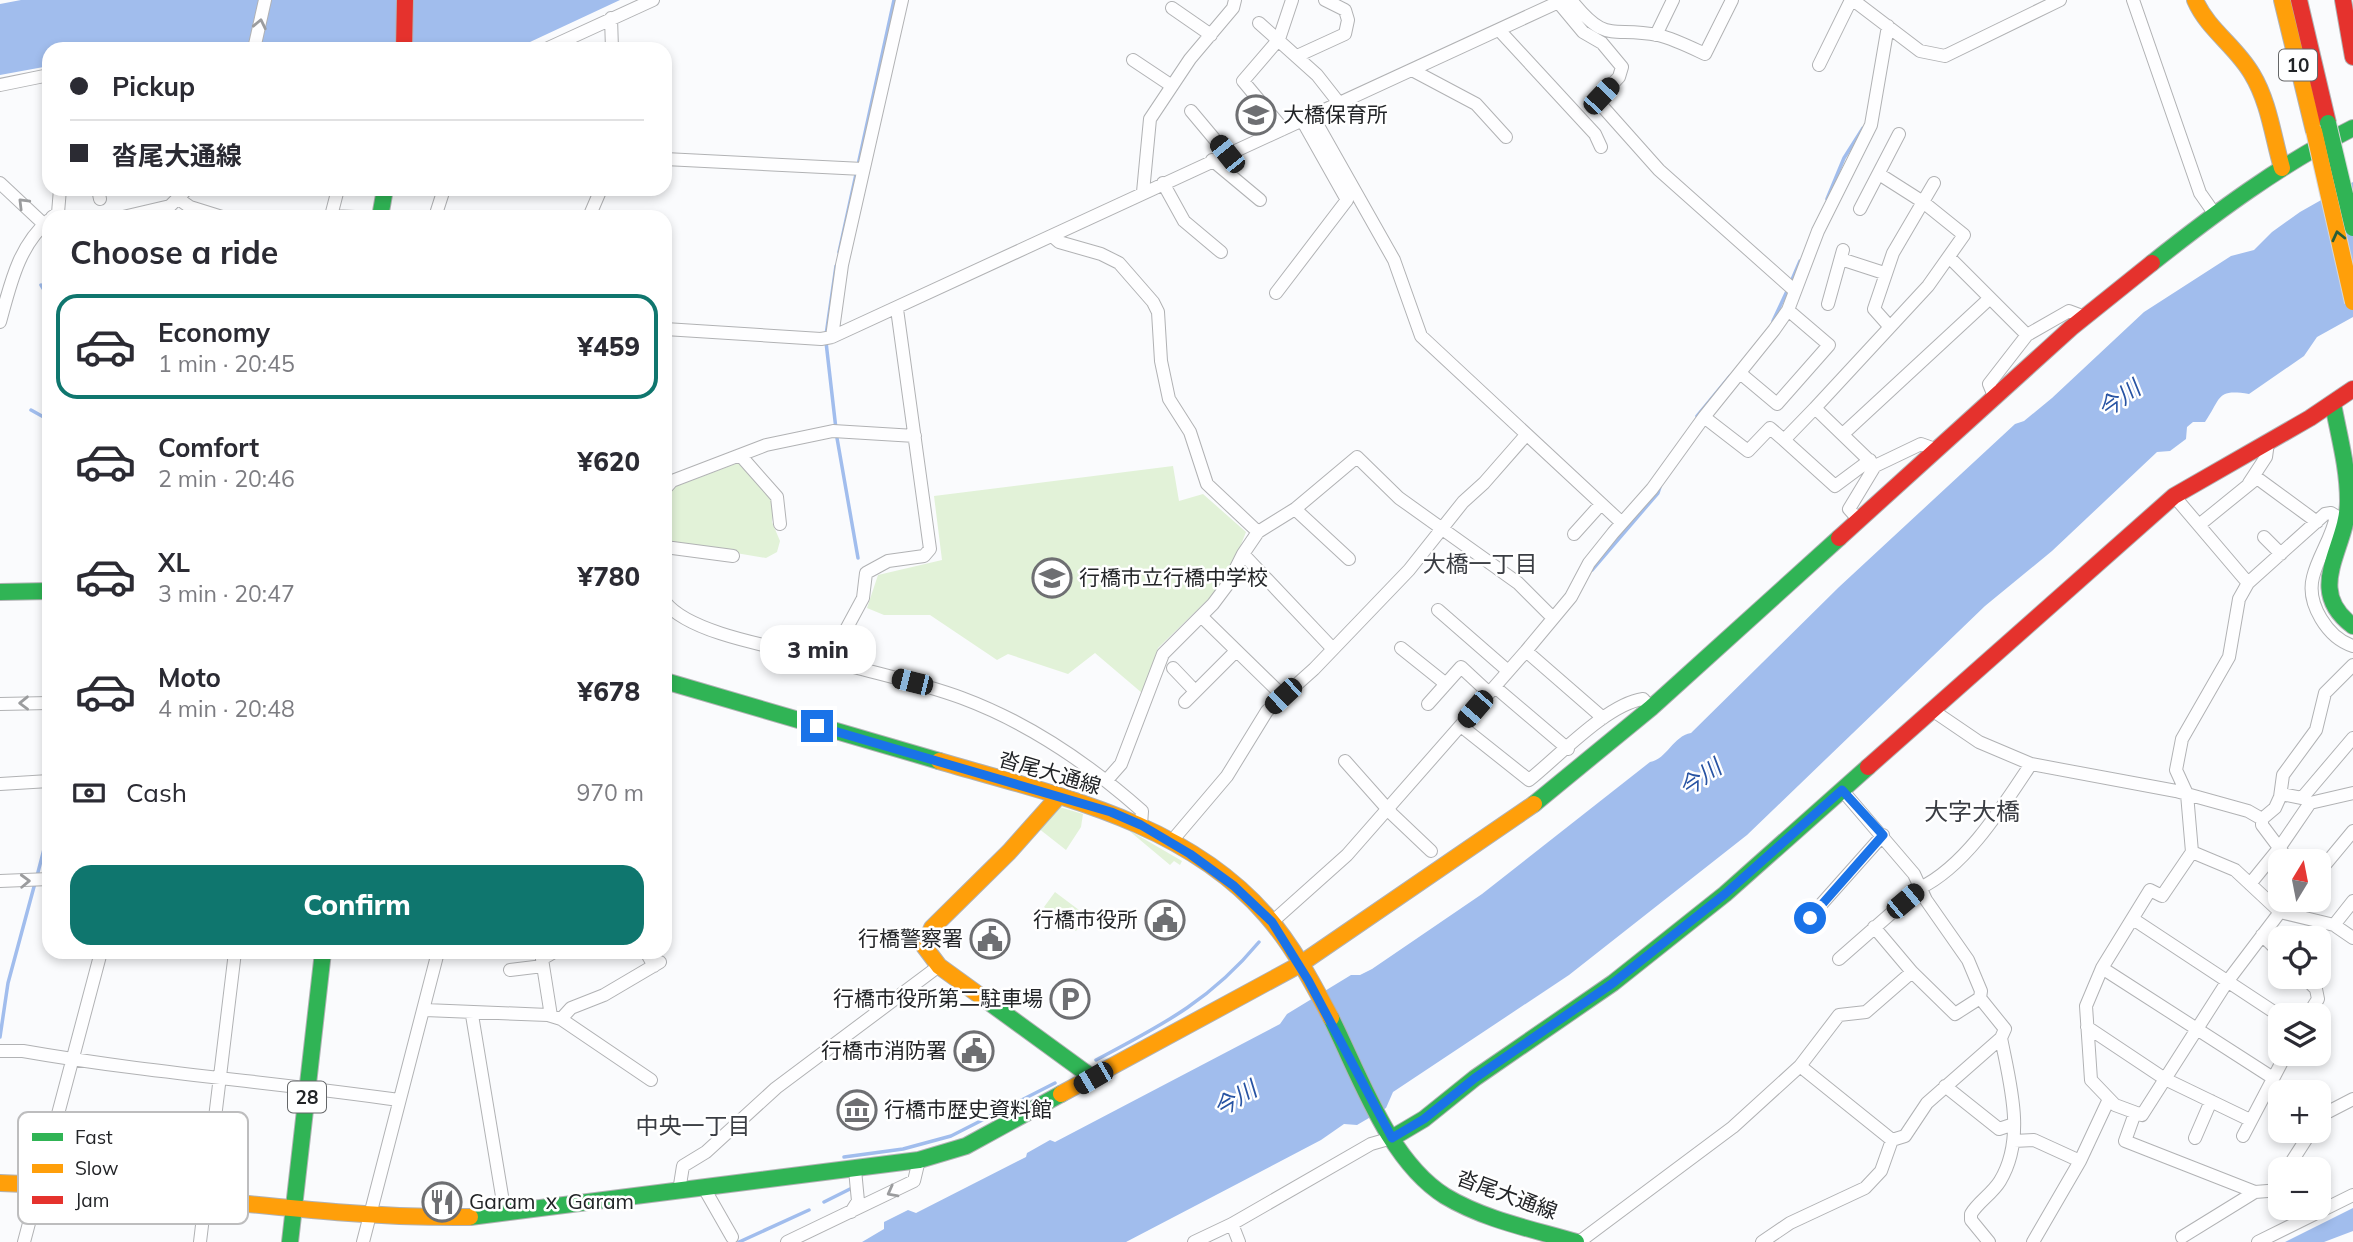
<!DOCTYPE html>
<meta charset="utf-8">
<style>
body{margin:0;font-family:Mulish,"Noto Sans JP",sans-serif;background:#f7f7f7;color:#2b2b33;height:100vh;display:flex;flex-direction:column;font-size:26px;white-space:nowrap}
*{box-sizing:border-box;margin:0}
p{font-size:23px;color:#7c7c81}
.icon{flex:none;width:38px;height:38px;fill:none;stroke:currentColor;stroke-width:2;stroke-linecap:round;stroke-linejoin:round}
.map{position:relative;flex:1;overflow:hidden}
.side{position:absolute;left:42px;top:210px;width:630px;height:749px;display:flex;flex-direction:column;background:#fff;border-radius:21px;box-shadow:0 4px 10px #0003}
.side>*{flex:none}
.top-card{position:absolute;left:42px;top:42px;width:630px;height:154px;border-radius:21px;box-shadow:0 4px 10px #0003;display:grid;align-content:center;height:154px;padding:0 28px;background:#fff}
.needle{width:46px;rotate:10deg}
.controls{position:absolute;left:2268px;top:849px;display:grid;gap:14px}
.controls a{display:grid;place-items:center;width:63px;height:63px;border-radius:14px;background:#fff;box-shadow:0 4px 10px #0003;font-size:35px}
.end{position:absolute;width:32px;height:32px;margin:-16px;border:9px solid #1a73e8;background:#fff;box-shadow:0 0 0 4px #fff}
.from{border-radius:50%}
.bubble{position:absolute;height:49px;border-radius:21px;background:#fff;box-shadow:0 4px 10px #0003;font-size:23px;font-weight:800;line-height:49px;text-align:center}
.car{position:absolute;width:21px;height:42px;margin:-21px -10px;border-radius:9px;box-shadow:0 0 5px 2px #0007;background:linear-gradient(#222 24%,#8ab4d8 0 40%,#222 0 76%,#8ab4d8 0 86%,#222 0)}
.top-card b{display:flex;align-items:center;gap:24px;height:66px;font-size:26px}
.top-card b+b{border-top:2px solid #e1e1e2}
.top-card i{width:18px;height:18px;background:#2b2b33}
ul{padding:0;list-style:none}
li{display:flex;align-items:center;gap:21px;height:105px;margin:0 14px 10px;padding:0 14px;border:4px solid transparent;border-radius:21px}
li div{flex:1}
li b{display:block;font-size:26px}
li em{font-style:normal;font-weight:800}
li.current{border-color:#0f766e}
li>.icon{width:63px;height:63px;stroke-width:1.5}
h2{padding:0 28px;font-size:32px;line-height:84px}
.pay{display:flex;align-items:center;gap:18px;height:77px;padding:0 28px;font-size:26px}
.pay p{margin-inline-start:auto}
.action{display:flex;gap:14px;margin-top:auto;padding:14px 28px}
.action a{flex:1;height:80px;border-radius:21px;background:#0f766e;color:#fff;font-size:28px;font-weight:800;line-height:80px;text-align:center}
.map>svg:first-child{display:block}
</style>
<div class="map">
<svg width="2353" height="1242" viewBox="0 0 2353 1242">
<rect width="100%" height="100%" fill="#fafbfd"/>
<!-- green -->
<path fill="#e2f2d8" d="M738,463L746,467L774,504L772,522L780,541L777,552L766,558L665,541L669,489Z
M1173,466L1179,501L1203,494L1246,532L1226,582L1158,648L1142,693L1095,653L1068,674L1008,654L997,660L930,615H884L867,608L878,575L942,560L934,496Z
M1056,806L1083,814L1081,827L1066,850L1038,828Z
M1127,829L1182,861L1180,865L1174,861L1170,865Z
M1055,892L1087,916L1076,931L1044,907Z"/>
<!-- water -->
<path fill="#a1bded" d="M21,0H620L515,49H49V66L0,75V4Z
M2353,182V317L2317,337L2304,356L2249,394C2216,389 2222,397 2205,422H2193L2187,427L2186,439L2170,451L2157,452L2052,551L1985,606L1747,835L1569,975L1393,1092L1386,1108L1357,1125L1344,1124L1321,1140L1126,1242H862L884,1229V1222L908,1210L916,1213L1026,1157L1027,1153L1050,1140L1055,1142L1280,1024L1287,1014L1351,975H1360L1372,969L1482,894L1650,762C1667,759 1673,736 1691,733L1839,587L2015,424L2024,421L2052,398L2144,312L2231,256L2254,250L2272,232L2300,212Z
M2353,1208V1231L2324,1242H2285Z"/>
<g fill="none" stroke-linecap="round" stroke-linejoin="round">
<!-- stream -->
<path stroke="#a1bded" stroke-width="3.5" d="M1827,199L1844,158L1863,128
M839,252L894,0
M1791,282L1800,261
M41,285L49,298
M1773,321L1788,289
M826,335L836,266
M826,342L837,438L858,558
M31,410L49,420
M1697,416L1730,376
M1592,570L1658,493L1660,487
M37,876L49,830
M0,1037L8,983L35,883
M1096,1060C1162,1025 1210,1001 1259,942
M844,1157L903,1149L951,1136L1055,1083
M824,1202L852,1188
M739,1242L809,1210"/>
<!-- street casing -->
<g stroke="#b1b2b4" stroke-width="14">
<path id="street" d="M1571,0C1607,45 1610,26 1658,35C1674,39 1690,47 1705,54L1732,0
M1853,0L1920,51L1945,56L2060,0
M2133,0L2200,193L2214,213
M1558,2L1583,32L1602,43L1622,67L1619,77L1601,96L1602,106L1659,170L1795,291
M1172,8L1211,35
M611,18L612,49
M1259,23L1317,75L1339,103
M1499,30L1595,134L1601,147
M1656,35L1673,0
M254,49L265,0
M546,49L653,0
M1297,56L1345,34L1348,20L1345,10L1325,0
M1133,60L1172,86
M1819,65L1851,0
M1412,70L1476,104L1506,137
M0,85L49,75
M1191,111L1227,154
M1312,115L1394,260L1421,336L1622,523
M1283,129L1243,81L1279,39L1292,0
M665,159L863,169
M1212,160L1260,200
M0,183L49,229
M1163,183L1184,221L1221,252
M98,189L100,199
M338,189L331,216L355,217
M1143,192L1150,119L1190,59L1233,8L1235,0
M180,200L190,207L222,217
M1860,209L1899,134
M52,217L58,213L60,189
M123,217L170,206L187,189
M435,217L444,189
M589,217L601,189
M1052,236L1059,242L1101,254L1119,263L1153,302L1158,312L1161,361L1169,399L1190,432L1207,484L1258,532
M1949,257L2027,335
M1841,259L1884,273
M1276,293L1347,200L1302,120
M1828,304L1843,250
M0,322C10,286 18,246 49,220
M1890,327L1874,309L1893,253L1934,183
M665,329L821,339L832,337L1563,0
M832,337L842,265L902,0
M1740,373L1777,404L1829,345L1788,310
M1994,396L1989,384L2027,335L2069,311L2085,317
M1815,408L1784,440L1835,486L1870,460
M1704,417L1748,451L1770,428L1784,440
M1843,434L1990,298
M740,455L777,497L780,524
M1875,466L1921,444L1935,449
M2249,483L2266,457L2268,443
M665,489L672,481L766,445L833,431L915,436
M2174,496L2248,583
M1295,509L1349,559
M1858,519L1849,509L1875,466L1815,408L1928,286L1964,235L1923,202L1879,174
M2199,525L2257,478L2317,522
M1574,534L1601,504
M2264,537L2281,554
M665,547L733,556
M665,602C691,636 788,649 829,660C873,673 919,682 962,698C1029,723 1089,764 1142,811L1141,825
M1438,610L1508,671
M1201,616L1283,696
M1401,648L1446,684
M1333,649L1243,554L1258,532L1295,509L1357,457L1399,498L1518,583L1553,618
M1526,651L1603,718
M829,661L863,598L866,573L888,561L924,556L930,549L897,309
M1173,668L1195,691
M1495,687L1568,749
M1185,702L1236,651
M0,704L49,703
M1428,704L1461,667L1489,693
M1932,710L1979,742L2031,764L2176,791L2248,811L2262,819V825L2289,861
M1461,726L1529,780C1558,757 1607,704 1643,699L1651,708
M1345,761L1392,814L1431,851
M1106,781L1121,764L1163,654L1213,604L1228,584L1243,554
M0,784L49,781
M1842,790L1914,874L1926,900L1968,960L1981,991L1980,998L2005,1029L2001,1038L1927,1103L1905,1136L1892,1140L1800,1066L1839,1015L1866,1012L1912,972
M2281,794L2302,798L2353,738
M2262,819L2275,808L2280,797L2283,775L2316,730L2325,693L2353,665
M1171,842L1227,776L1267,711L1314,669L1409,570L1463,502L1484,483L1526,435
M2192,852L2235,870L2280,912L2334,925L2353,938
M2319,872L2353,831
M0,881L49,879
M2250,884L2280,847L2310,803L2353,793
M2280,912L2227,982L2142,1115L2115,1105L2091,1080L2086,1006L2102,968L2150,890L2162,896L2192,852L2187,794L2176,770L2182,739L2229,657L2239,599L2248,583L2325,514L2331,513L2336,516C2332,538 2318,556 2313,577C2306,604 2328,638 2353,646
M2286,913L2297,900
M1810,917L1883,835
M2133,919L2280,1016
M1272,922L1347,855L1526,651L1571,597L1589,563L1613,533L1652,489L1704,417L1774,330L1788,310L1818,231L1871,125L1888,26
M2334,925L2353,901
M1874,927L1912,972L1955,1014L1980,998
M2262,935L2280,953
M646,952L654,966
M1839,959L1920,888C1966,866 2003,806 2031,764
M2102,968L2273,1078
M510,970L543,966
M2303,976L2316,989L2318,999L2308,1015
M425,1010L548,1015L561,1019L651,1080
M472,1015L505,1214
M551,1016L542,959L554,952
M561,1019L571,1008L604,995L660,962
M2087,1027L2165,1079L2250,1120
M0,1051H23C148,1073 274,1082 399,1100
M1945,1086L1999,1129L2014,1124
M2135,1113L2125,1141L2255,1192L2280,1190
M2319,1122L2326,1113L2353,1099
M2243,1136L2286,1054
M2195,1138L2211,1101
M2014,1141L2034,1140L2080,1161
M2287,1169L2312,1130
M704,1188L732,1237
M679,1191L683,1166L706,1152L776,1088L939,966
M851,1212L858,1201L855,1170
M1232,1224L1239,1242
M2182,1237L2255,1192
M24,1242L101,952
M200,1242L235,952
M363,1242L438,952
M787,1242L914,1181L919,1160
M1194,1242L1232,1224L1371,1144L1392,1138
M1579,1242L1733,1127L1800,1066
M1762,1242L1790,1223L1865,1188L1881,1171L1892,1140
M1989,1242L1971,1220V1214C1978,1202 1992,1194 2000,1181C2026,1138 2010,1084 2001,1038
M2033,1242L2080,1161L2109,1099
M2258,1242L2353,1195"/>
</g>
<!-- fast casing -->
<g stroke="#b1b2b4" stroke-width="18">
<path id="fast" d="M380,217L385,189
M2152,263C2215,213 2281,164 2353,128
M2333,404C2339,436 2348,468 2348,501C2348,548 2303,589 2353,626
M0,592L49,591
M665,681L939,761
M1534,804L1651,708L1839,538
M979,995L1093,1078
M1331,1018C1360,1076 1389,1161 1445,1196C1485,1220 1532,1229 1576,1242
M1392,1138L1424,1119L1475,1078L1613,983L1725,894L1868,767
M470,1217L919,1160L966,1146L1061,1094
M290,1242L323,952"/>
</g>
<!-- slow casing -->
<g stroke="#b1b2b4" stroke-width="18">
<path id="slow" d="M2195,0C2208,30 2236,46 2252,74C2269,102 2273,137 2282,168
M2282,0L2314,131
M939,761C1054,795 1183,820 1266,915C1293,946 1312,982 1331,1018
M979,995L939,966L924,946L932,928L1009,852L1058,797
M1061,1094L1299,965L1534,804
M0,1183C157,1188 312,1219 470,1217"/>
</g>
<!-- jam casing -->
<g stroke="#b1b2b4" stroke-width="18">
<path id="jam" d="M2299,0L2328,123
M2343,0L2353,57
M404,49L405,0
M1839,538L2071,328L2152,263
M1868,767L2174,496L2310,418L2353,389"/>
</g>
<!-- street -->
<use href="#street" stroke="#fefeff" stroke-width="12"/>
<!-- fast -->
<use href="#fast" stroke="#30b455" stroke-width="16"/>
<!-- slow -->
<use href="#slow" stroke="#ff9f0a" stroke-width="16"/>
<!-- jam -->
<use href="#jam" stroke="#e5322d" stroke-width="16"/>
<!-- fast-bridge casing -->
<g stroke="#d6d6d7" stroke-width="18" stroke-linecap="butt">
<path id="fast-bridge" d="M2328,123L2353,228"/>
</g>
<!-- slow-bridge casing -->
<g stroke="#d6d6d7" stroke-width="18" stroke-linecap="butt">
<path id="slow-bridge" d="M2314,131L2353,302"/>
</g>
<!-- fast-bridge -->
<use href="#fast-bridge" stroke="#30b455" stroke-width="16"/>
<!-- slow-bridge -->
<use href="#slow-bridge" stroke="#ff9f0a" stroke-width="16"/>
</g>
<!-- one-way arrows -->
<defs><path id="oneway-chevron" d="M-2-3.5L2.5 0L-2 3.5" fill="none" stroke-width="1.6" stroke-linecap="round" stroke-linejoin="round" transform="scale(1.75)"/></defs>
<g stroke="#9b9c9e">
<use href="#oneway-chevron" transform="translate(260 24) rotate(-78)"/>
<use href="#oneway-chevron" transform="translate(23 203) rotate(-135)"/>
<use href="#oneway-chevron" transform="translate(24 703) rotate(179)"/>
<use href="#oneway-chevron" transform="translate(25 881) rotate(-2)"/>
<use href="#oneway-chevron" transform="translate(892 1192) rotate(152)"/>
</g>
<use stroke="#285e39" href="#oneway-chevron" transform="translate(2338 236) rotate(-103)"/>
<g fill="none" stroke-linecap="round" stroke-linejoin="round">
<!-- route -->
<path stroke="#1a73e8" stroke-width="9" d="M817,726L1111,812L1141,825L1190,854L1234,886L1272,922L1308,980L1392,1138L1424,1119L1475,1078L1613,983L1725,894L1842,790L1883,835L1810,918"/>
</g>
<!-- icons -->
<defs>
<g id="school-ring" transform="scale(2.0125)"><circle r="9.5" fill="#fff" stroke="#6e6f72" stroke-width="1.5"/><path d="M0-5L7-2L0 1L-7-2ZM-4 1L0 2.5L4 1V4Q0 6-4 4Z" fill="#6e6f72"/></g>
<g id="civic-ring" transform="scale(2.0125)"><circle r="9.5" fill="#fff" stroke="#6e6f72" stroke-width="1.5"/><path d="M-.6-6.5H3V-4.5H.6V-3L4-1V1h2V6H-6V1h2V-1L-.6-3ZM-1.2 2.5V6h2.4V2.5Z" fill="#6e6f72"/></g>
<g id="parking-ring" transform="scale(2.0125)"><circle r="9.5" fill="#fff" stroke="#6e6f72" stroke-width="1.5"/><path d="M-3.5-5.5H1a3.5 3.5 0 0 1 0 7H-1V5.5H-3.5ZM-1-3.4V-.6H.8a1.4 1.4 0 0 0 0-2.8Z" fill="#6e6f72"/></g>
<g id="museum-ring" transform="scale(2.0125)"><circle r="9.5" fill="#fff" stroke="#6e6f72" stroke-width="1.5"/><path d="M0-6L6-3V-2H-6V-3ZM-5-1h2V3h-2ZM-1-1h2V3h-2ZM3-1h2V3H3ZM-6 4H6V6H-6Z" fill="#6e6f72"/></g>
<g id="restaurant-ring" transform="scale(2.0125)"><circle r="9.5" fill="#fff" stroke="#6e6f72" stroke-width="1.5"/><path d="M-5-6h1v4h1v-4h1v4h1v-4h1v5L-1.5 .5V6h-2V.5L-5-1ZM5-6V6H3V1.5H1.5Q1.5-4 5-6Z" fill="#6e6f72"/></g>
</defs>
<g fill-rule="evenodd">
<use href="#school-ring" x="1256" y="115"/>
<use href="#school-ring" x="1052" y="578"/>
<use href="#civic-ring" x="1165" y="920"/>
<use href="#civic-ring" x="990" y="939"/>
<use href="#parking-ring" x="1070" y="999"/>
<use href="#civic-ring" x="974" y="1051"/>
<use href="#museum-ring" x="857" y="1110"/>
<use href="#restaurant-ring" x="442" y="1202"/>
</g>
<g text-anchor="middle" stroke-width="5" stroke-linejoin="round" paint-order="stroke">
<!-- shield labels -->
<g fill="#fff" stroke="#646668" stroke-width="2">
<rect x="2279" y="49.5" width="38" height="31" rx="5"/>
<rect x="288" y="1081.5" width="38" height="31" rx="5"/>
</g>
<g font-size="19" font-weight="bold" fill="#222427">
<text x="2298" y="72">10</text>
<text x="307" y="1104">28</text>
</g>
<!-- poi labels -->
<g font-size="21" fill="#222427" stroke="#fff" text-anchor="start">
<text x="1283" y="122">大橋保育所</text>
<text x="1079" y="585">行橋市立行橋中学校</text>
<text x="1138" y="927" text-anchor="end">行橋市役所</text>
<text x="963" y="946" text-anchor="end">行橋警察署</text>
<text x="1043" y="1006" text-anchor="end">行橋市役所第二駐車場</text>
<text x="947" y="1058" text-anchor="end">行橋市消防署</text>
<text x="884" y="1117">行橋市歴史資料館</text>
<text x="469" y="1209">Garam ｘ Garam</text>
</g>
<!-- street labels -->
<g font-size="21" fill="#222427" stroke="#fff">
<text transform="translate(1050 773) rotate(16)" y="7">沓尾大通線</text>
<text transform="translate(1507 1195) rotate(20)" y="7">沓尾大通線</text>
</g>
<!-- water labels -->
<g font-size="23" font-style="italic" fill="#2753a3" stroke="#fff">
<text transform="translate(2119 399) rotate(-36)" y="8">今川</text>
<text transform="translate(1700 778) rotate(-35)" y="8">今川</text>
<text transform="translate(1235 1099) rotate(-31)" y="8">今川</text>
</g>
<!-- neighbourhood labels -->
<g font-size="23" fill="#3a3d43" stroke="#fff">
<text x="1480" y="572">大橋一丁目</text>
<text x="693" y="1134">中央一丁目</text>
</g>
<!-- quarter labels -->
<g font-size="24" fill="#3a3d43" stroke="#fff">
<text x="1972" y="820">大字大橋</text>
</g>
</g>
<!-- legend -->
<rect x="18" y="1112" width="230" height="112" rx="10" fill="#fff" stroke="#bdbdbe" stroke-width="2"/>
<rect x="32" y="1133" width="31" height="8" fill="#30b455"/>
<rect x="32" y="1164" width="31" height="9" fill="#ff9f0a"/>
<rect x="32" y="1196" width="31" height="8" fill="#e5322d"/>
<g font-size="19" fill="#222427">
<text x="75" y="1144">Fast</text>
<text x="75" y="1175">Slow</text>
<text x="75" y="1207">Jam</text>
</g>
</svg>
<div class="controls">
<a><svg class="needle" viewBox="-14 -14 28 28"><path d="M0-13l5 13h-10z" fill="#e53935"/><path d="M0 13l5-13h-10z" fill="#7c7c81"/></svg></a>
<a><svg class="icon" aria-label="locate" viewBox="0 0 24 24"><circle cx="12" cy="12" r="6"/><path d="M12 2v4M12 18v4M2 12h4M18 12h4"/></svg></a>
<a><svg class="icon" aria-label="layers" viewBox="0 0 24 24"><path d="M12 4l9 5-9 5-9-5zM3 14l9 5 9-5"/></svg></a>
<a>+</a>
<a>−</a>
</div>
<i class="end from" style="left:1810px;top:918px"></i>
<i class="end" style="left:817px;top:726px"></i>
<div class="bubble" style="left:760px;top:625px;width:116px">3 min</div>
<i class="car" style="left:1601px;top:96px;rotate:43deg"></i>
<i class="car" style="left:1227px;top:154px;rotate:321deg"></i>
<i class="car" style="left:912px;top:682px;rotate:284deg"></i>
<i class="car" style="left:1283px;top:696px;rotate:227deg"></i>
<i class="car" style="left:1475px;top:709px;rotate:221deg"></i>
<i class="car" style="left:1905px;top:901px;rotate:50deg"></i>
<i class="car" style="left:1093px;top:1078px;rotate:240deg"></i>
<div class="top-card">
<b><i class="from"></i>Pickup</b>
<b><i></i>沓尾大通線</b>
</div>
<section class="side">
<h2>Choose a ride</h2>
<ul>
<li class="current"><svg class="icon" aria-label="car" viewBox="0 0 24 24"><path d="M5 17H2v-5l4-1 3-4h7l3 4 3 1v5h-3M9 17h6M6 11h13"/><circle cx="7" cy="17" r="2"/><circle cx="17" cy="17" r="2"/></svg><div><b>Economy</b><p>1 min · 20:45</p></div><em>¥459</em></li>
<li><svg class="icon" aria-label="car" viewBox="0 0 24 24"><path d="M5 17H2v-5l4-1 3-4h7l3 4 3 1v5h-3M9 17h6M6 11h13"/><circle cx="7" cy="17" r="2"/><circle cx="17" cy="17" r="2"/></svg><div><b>Comfort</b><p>2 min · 20:46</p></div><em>¥620</em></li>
<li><svg class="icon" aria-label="car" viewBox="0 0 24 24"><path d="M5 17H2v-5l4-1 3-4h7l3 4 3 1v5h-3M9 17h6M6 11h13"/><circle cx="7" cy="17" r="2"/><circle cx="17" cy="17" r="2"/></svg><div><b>XL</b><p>3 min · 20:47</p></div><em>¥780</em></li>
<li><svg class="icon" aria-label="car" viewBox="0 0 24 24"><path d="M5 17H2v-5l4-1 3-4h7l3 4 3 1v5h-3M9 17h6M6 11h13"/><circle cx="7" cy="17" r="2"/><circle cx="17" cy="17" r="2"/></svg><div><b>Moto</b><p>4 min · 20:48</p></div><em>¥678</em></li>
</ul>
<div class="pay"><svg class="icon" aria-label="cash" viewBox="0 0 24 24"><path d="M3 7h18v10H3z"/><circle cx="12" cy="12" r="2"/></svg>Cash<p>970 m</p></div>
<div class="action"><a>Confirm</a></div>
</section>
</div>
